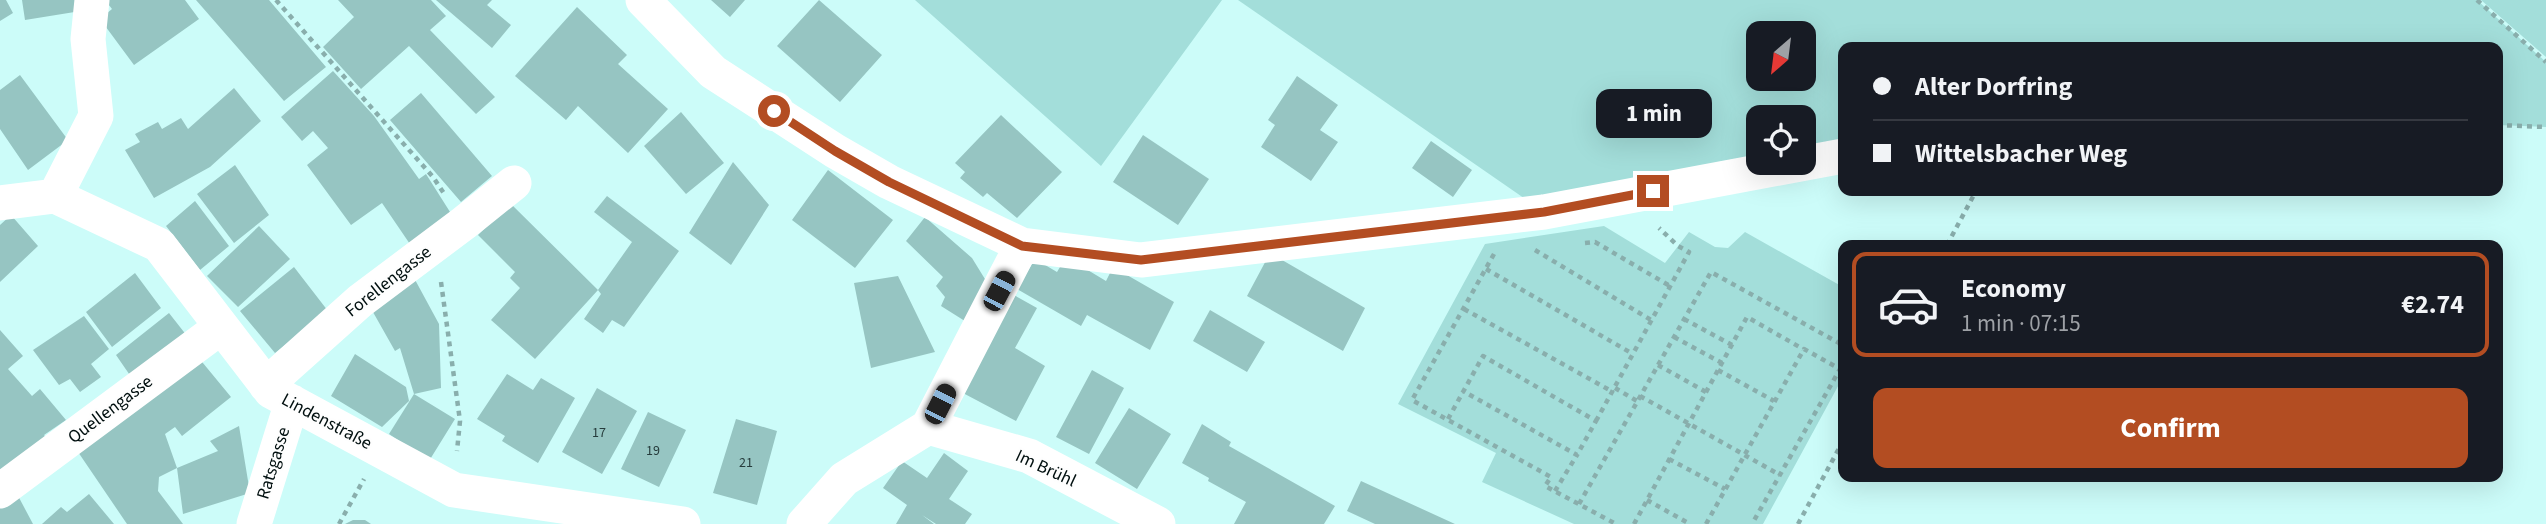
<!DOCTYPE html>
<meta charset="utf-8">
<style>
body{margin:0;font-family:"Source Sans 3",sans-serif;background:#242831;color:#f1f3f6;height:100vh;display:flex;flex-direction:column;font-size:26px;white-space:nowrap}
*{box-sizing:border-box;margin:0}
p{font-size:23px;color:#9ea1a6}
.icon{flex:none;width:38px;height:38px;fill:none;stroke:currentColor;stroke-width:2;stroke-linecap:round;stroke-linejoin:round}
.map{position:relative;flex:1;overflow:hidden}
.details{position:absolute;left:1838px;top:240px;width:665px;height:242px;display:flex;flex-direction:column;background:#171b24;border-radius:14px;box-shadow:0 7px 28px #0002}
.details>*{flex:none}
.top-card{position:absolute;left:1838px;top:42px;width:665px;height:154px;border-radius:14px;box-shadow:0 7px 28px #0002;display:grid;align-content:center;height:154px;padding:0 35px;background:#171b24}
.needle{width:46px;rotate:208deg}
.fabs{position:absolute;left:1746px;top:21px;display:grid;gap:14px}
.fabs a{display:grid;place-items:center;width:70px;height:70px;border-radius:14px;background:#171b24;box-shadow:0 7px 28px #0002;font-size:35px}
.end{position:absolute;width:32px;height:32px;margin:-16px;border:9px solid #b34d22;background:#fff;box-shadow:0 0 0 4px #fff}
.from{border-radius:50%}
.bubble{position:absolute;height:49px;border-radius:14px;background:#171b24;box-shadow:0 7px 28px #0002;font-size:23px;font-weight:700;line-height:49px;text-align:center}
.car{position:absolute;width:21px;height:42px;margin:-21px -10px;border-radius:9px;box-shadow:0 0 5px 2px #0007;background:linear-gradient(#222 24%,#8ab4d8 0 40%,#222 0 76%,#8ab4d8 0 86%,#222 0)}
.top-card b{display:flex;align-items:center;gap:24px;height:66px;font-size:26px}
.top-card b+b{border-top:2px solid #363941}
.top-card i{width:18px;height:18px;background:#f1f3f6}
ul{padding:12px 0 0;list-style:none}
li{display:flex;align-items:center;gap:21px;height:105px;margin:0 14px 10px;padding:0 21px;border:4px solid transparent;border-radius:14px}
li div{flex:1}
li b{display:block;font-size:26px}
li em{font-style:normal;font-weight:700}
li.selected{border-color:#b34d22}
li>.icon{width:63px;height:63px;stroke-width:1.5}
.cta{display:flex;gap:14px;margin-top:auto;padding:14px 35px}
.cta a{flex:1;height:80px;border-radius:14px;background:#b34d22;color:#fff;font-size:28px;font-weight:700;line-height:80px;text-align:center}
.map>svg:first-child{display:block}
</style>
<div class="map">
<svg width="2546" height="524" viewBox="0 0 2546 524">
<rect width="100%" height="100%" fill="#ccfcf9"/>
<!-- green -->
<path fill="#a3deda" fill-rule="evenodd" d="M915,0H1222L1101,166Z
M1238,0H2477L2546,62V127L2497,125V47H1843V156L1544,212ZM1759,33H1804V79H1759ZM1759,117H1804V163H1759Z
M2481,0H2546V57Z
M1604,226L1665,263L1689,232L1715,247L1728,248L1745,232L1843,287V377L1763,524H1574L1482,482L1496,453L1398,404L1485,244Z"/>
<!-- building -->
<path fill="#96c5c2" d="M0,0H6L13,13L0,21Z
M22,0H86L87,10L25,20Z
M105,0H185L199,19L134,65L100,19L112,9Z
M196,0H269L326,67L284,101Z
M338,0H431L446,16L430,30L495,97L476,114L409,46L361,89L323,47L354,17Z
M436,0H492L487,5L511,25L492,48Z
M711,0H745L730,17Z
M819,0L882,55L840,102L777,46Z
M577,7L627,55L618,64L668,109L628,153L578,106L566,120L515,76Z
M333,71L374,116L419,179L426,174L457,223L414,250L382,203L351,225L307,165L328,148L313,131L302,141L281,117Z
M20,75L68,140L28,170L0,129V90Z
M1297,76L1338,105L1320,130L1338,142L1311,181L1261,147L1275,125L1268,120Z
M234,88L261,121L210,167L154,198L125,150L140,142L135,134L158,122L162,129L181,118L188,129Z
M421,93L492,176L461,202L390,120Z
M681,112L724,163L686,194L644,146Z
M1001,115L1062,172L1017,218L987,193L983,197L960,178L965,172L955,163Z
M1143,135L1209,179L1178,225L1113,182Z
M1431,141L1472,170L1453,197L1412,168Z
M733,162L769,205L731,265L689,233Z
M235,165L269,215L234,243L197,194Z
M828,170L893,220L855,268L792,220Z
M607,196L679,251L624,327L612,320L603,333L584,319L601,294L598,290L535,359L491,320L520,288L510,278L515,272L478,235L510,203L598,290L632,242L594,212Z
M195,201L229,246L200,270L166,226Z
M11,215L38,246L0,282V225Z
M925,217L972,258L988,284L968,323L941,306L945,297L936,286L943,277L906,241Z
M259,226L290,259L238,307L207,276Z
M1270,253L1365,308L1343,351L1247,296Z
M1066,257L1106,281L1113,267L1174,302L1150,350L1087,315L1081,326L1017,289L1035,259L1057,272Z
M294,267L328,311L275,353L240,311Z
M135,273L161,308L112,347L86,312Z
M413,276L439,324L441,388L414,394L400,348L395,351L369,305Z
M898,276L935,352L871,368L854,283Z
M1012,294L1037,308L1015,348L1045,366L1016,421L961,392Z
M1210,310L1265,342L1247,372L1193,341Z
M169,313L191,341L136,384L116,355Z
M84,316L109,349L91,364L101,377L80,392L70,379L59,385L33,350Z
M0,330L23,356L8,369L32,396L40,389L66,420L44,435L52,445L6,477L0,469Z
M355,354L406,387L409,401L382,427L331,396Z
M198,357L231,397L182,436L175,427L165,434L177,468L218,451L210,441L239,426L250,493L183,514L177,468L159,477L158,491L183,524H127L76,449Z
M1092,370L1124,388L1089,454L1056,437Z
M507,374L533,390L541,378L575,398L538,463L502,441L505,436L477,419Z
M597,388L637,411L602,474L562,452Z
M414,394L455,419L429,461L389,434Z
M1129,408L1171,434L1137,489L1095,463Z
M648,412L686,430L659,487L621,469Z
M736,419L777,431L757,505L713,493Z
M1202,424L1231,442L1229,446L1335,506L1324,524H1234L1246,502L1208,481L1209,478L1182,463Z
M944,453L968,471L949,499L972,514L965,524H936L922,515L934,524H896L907,505L883,488L902,461L927,478Z
M1361,481L1455,524H1375L1347,511Z
M16,492L33,524H0V504Z
M89,494L114,524H42L61,507L67,512Z
M353,520H365L371,524H345Z"/>
<g fill="none" stroke-linecap="round" stroke-linejoin="round">
<!-- path -->
<path stroke="#89aeac" stroke-width="4.5" stroke-dasharray="5 5" stroke-linecap="butt" d="M276,0L433,177L445,195
M2477,0L2546,62
M2497,125L2546,127
M1585,243L1595,242L1670,286
M1947,245L1976,191
M1535,250L1651,320
M1494,254L1412,400L1551,477L1545,486L1616,524
M1486,269L1633,354
M441,282L460,421L457,451
M1464,309L1613,392
M1684,319L1732,345
M1674,337L1722,363
M1658,365L1706,392
M1840,369L1843,358
M1718,370L1774,401
M1615,388L1637,401
M1640,396L1780,475
M1448,419L1483,356L1596,421L1577,455L1463,391
M1596,421L1689,252L1678,246L1659,228
M1669,459L1725,489
M1555,491L1577,455
M1647,500L1690,524
M1579,504L1711,272L1839,343L1843,354
M339,524L364,479
M1634,524L1747,317L1803,349
M1706,524L1804,349L1840,369L1752,524
M1798,524L1843,441"/>
<!-- minor -->
<path stroke="#fff" stroke-width="35" d="M643,0L713,72L835,151L889,182L1022,245L928,427L844,479L804,524
M55,196L96,116L88,39L92,0
M0,203L55,196L159,245L271,391L454,490L683,524
M1022,245L1141,260L1544,212L1843,156
M266,385L360,301L464,223L514,183
M928,427L1029,456L1158,524
M0,491L221,327
M254,524L292,402"/>
</g>
<g fill="none" stroke-linecap="round" stroke-linejoin="round">
<!-- route -->
<path stroke="#b34d22" stroke-width="9" d="M774,111L835,151L889,182L1022,246L1141,260L1544,212L1653,191"/>
</g>
<g text-anchor="middle" stroke-width="5" stroke-linejoin="round" paint-order="stroke">
<!-- number labels -->
<g font-size="14" fill="#263c3c">
<text x="599" y="437">17</text>
<text x="653" y="455">19</text>
<text x="746" y="467">21</text>
</g>
<!-- street labels -->
<g font-size="18" fill="#010f0f" stroke="#fefefe">
<text transform="translate(388 281) rotate(-38)" y="6">Forellengasse</text>
<text transform="translate(110 409) rotate(-37)" y="6">Quellengasse</text>
<text transform="translate(327 421) rotate(28)" y="6">Lindenstraße</text>
<text transform="translate(273 463) rotate(-73)" y="6">Ratsgasse</text>
<text transform="translate(1046 468) rotate(25)" y="6">Im Brühl</text>
</g>
</g>
</svg>
<div class="fabs">
<a><svg class="needle" viewBox="-14 -14 28 28"><path d="M0-13l5 13h-10z" fill="#e53935"/><path d="M0 13l5-13h-10z" fill="#9ea1a6"/></svg></a>
<a><svg class="icon" aria-label="locate" viewBox="0 0 24 24"><circle cx="12" cy="12" r="6"/><path d="M12 2v4M12 18v4M2 12h4M18 12h4"/></svg></a>
</div>
<i class="end from" style="left:774px;top:111px"></i>
<i class="end" style="left:1653px;top:191px"></i>
<div class="bubble" style="left:1596px;top:89px;width:116px">1 min</div>
<i class="car" style="left:999px;top:291px;rotate:28deg"></i>
<i class="car" style="left:940px;top:404px;rotate:27deg"></i>
<div class="top-card">
<b><i class="from"></i>Alter Dorfring</b>
<b><i></i>Wittelsbacher Weg</b>
</div>
<section class="details">
<ul>
<li class="selected"><svg class="icon" aria-label="car" viewBox="0 0 24 24"><path d="M5 17H2v-5l4-1 3-4h7l3 4 3 1v5h-3M9 17h6M6 11h13"/><circle cx="7" cy="17" r="2"/><circle cx="17" cy="17" r="2"/></svg><div><b>Economy</b><p>1 min · 07:15</p></div><em>€2.74</em></li>
</ul>
<div class="cta"><a>Confirm</a></div>
</section>
</div>
